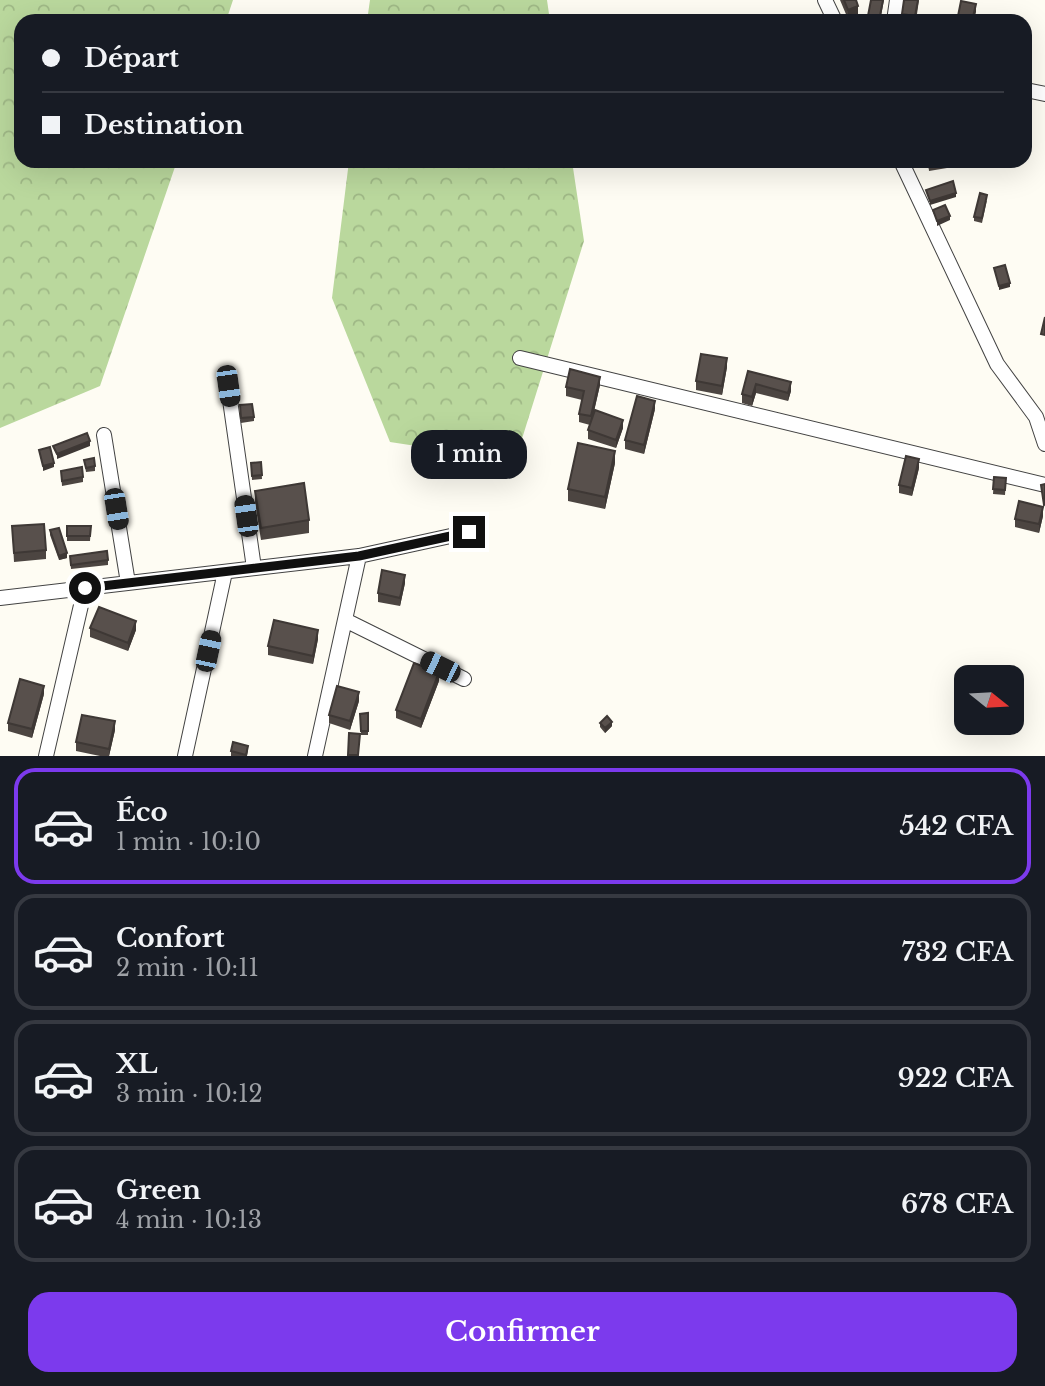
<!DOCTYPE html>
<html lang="fr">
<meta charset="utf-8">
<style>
body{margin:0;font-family:"Libre Baskerville",serif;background:#242831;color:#f1f3f6;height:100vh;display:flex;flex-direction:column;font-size:26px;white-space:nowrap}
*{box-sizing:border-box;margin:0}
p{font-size:23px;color:#9ea1a6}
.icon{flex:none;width:38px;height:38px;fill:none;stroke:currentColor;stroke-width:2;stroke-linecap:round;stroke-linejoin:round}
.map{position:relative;height:756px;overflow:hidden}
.drawer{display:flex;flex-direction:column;background:#171b24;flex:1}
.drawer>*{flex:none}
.guide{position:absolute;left:14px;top:14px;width:1018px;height:154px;border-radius:21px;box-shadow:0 7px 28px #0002;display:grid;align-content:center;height:154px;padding:0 28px;background:#171b24}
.needle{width:46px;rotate:108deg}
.buttons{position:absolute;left:954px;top:665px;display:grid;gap:14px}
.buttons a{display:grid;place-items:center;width:70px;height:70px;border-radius:14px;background:#171b24;box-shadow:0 7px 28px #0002;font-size:35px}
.end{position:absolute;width:32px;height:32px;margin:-16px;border:9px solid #101010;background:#fff;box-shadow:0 0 0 4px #fff}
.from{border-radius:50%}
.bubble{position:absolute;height:49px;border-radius:21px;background:#171b24;box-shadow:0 7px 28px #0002;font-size:23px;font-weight:600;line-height:49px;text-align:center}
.car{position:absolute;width:21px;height:42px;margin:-21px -10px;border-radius:9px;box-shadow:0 0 5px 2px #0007;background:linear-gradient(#222 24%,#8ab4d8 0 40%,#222 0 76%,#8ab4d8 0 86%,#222 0)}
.guide b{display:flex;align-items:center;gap:24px;height:66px;font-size:26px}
.guide b+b{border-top:2px solid #363941}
.guide i{width:18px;height:18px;background:#f1f3f6}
ul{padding:12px 0 0;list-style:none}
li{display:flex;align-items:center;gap:21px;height:116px;margin:0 14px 10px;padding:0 14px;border:4px solid #363941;border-radius:21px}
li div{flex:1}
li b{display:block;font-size:26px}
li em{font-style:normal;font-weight:600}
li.active{border-color:#7c3aed}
li>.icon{width:63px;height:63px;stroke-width:1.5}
.primary-button{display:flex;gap:14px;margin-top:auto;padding:14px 28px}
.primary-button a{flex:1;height:80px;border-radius:21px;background:#7c3aed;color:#fff;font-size:28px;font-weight:600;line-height:80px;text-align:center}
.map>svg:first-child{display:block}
</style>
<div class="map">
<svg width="1045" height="756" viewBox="0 0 1045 756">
<defs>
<pattern id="forest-crowns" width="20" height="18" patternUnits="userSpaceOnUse" patternTransform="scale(1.75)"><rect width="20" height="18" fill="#bad89d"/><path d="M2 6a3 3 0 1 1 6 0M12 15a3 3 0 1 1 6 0" fill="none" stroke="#9fb886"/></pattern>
</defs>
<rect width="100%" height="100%" fill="#fefcf3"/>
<!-- forest -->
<path fill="url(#forest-crowns)" d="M0,0H233L226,21H21V161H177L100,386L0,428Z
M370,0H547L550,21H367Z
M349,161H572L584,241L515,461L390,442L332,298Z"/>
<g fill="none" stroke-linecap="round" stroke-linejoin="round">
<!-- street casing -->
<g stroke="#434343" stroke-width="16">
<path id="street" d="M825,0L835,21
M894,21L897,0
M1026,90L1045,94
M901,161L997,364L1036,417L1045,444
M520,358L1045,485
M228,386L254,568
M104,435L128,583
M0,598L359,556L469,532
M345,620L464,679
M46,756L85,588
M185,756L225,572
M315,756L359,556"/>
</g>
<!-- street -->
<use href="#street" stroke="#fff" stroke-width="14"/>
</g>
<!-- wall -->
<path fill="#4c4541" d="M840,0H856L858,14L848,19Z
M919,0L916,21H902V14Z
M928,161H947V168L929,171Z
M987,200L982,223L974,221V217Z
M727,367L722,395L696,390V381Z
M748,371L791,391L788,401L756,393L752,406L742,403V394Z
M600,385L592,419L623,428L616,448L588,439V430L590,425L579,422V414L582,400L566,396V387Z
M240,405L254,417V421L241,423Z
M655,409L644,454L625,449V440Z
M84,460L95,466V471L86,472Z
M261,462L262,479L252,480L251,463Z
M615,463L605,509L568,501V489Z
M919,468L912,496L899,493V485Z
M61,471L83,477V482L62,486Z
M994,477L1006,478L1005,495L993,494Z
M255,491L309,520V533L261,540L255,503Z
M1043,516L1039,533L1015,527V519Z
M12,526L46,550V559L14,562Z
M67,526H91L90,541H67Z
M50,530L67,558L59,560L50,535Z
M70,556L108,560V565L71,569Z
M405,583L400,606L378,602V593Z
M90,628L136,630L128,651L90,637Z
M318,639L313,664L268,655V646Z
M439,681L421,728L396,718V710Z
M44,694L32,738L8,731V723Z
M359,701L350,730L329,723V715Z
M360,714L368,731V735H361Z
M600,723L612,726L605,733L600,727Z
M115,730L109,756H100L76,751V742Z
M231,751H248L247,756H231Z"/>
<!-- shaded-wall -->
<path fill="#3e3835" d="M883,0H884L880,21H879Z
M976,4V12L974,21H972Z
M858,6V14L848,19V10Z
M916,161H924V162L909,168V164Z
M956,193V197L930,205V201Z
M950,216V220L937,226V221Z
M1010,283V287L999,290V286Z
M727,358V367L722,395V386Z
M600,377V385L591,425V416Z
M791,382V391L788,401V393Z
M756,384V393L752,406V397Z
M655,401V409L644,454V445Z
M623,420V428L616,448V440Z
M90,441V446L57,459V454Z
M615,451V463L605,509V497Z
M919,459V468L912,496V488Z
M54,463V467L43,471V466Z
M1043,507V516L1039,533V524Z
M67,553V558L59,560V556Z
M405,575V583L400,606V598Z
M136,621V630L128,651V643Z
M318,630V639L313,664V656Z
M439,672V681L421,728V719Z
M44,686V694L32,738V729Z
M359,692V701L350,730V721Z
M115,721V730L109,756V749Z
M612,722V726L605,733V728Z"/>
<!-- building -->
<path fill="#58504c" stroke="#3e3835" stroke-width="2" d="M844,0H856L858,6L848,10Z
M871,0H883L879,21H867Z
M904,0H918L915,16L902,14Z
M961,1L976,4L972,21H957Z
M928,161H947V164L929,167Z
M953,181L956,193L930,201L926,190Z
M980,193L987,195L982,218L974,217Z
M945,205L950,216L937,221L933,210Z
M1005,265L1010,283L999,286L994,268Z
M1045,317V335L1041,334Z
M701,354L727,358L722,386L696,381Z
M570,369L600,377L591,416L579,414L584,391L566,387Z
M748,371L791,382L788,393L756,384L752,397L742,394Z
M637,396L655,401L644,445L625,440Z
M252,404L254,417L241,418L240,405Z
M595,410L623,420L616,440L588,430Z
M87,433L90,441L57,454L53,446Z
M578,443L615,451L605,497L568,489Z
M50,447L54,463L43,466L39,450Z
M906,456L919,459L912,488L899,485Z
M94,458L95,466L86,468L84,460Z
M261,462L262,475L252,476L251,463Z
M82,467L83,477L62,481L61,471Z
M994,477L1006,478L1005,490L993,489Z
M304,483L309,520L261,528L255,491Z
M1045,484V504L1044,505L1041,485Z
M1019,501L1043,507L1039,524L1015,519Z
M44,524L46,550L14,553L12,526Z
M67,526H91L90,536H67Z
M59,528L67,553L59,556L50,530Z
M107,551L108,560L71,565L70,556Z
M382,570L405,575L400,598L378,593Z
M99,607L136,621L128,643L90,628Z
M274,620L318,630L313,656L268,646Z
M414,663L439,672L421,719L396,710Z
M20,679L44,686L32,729L8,723Z
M337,686L359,692L350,721L329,715Z
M368,713V731H361L360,714Z
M82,715L115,721L109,749L76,742Z
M607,716L612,722L605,728L600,723Z
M349,733L360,734L358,755H348Z
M233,742L248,746L246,755L231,751Z"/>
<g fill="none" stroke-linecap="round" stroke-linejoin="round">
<!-- route -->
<path stroke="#101010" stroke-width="9" d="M85,588L359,556L469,532"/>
</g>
</svg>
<div class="buttons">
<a><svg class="needle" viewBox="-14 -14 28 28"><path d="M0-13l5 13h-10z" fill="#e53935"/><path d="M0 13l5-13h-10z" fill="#9ea1a6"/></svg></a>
</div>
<i class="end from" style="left:85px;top:588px"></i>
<i class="end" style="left:469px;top:532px"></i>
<div class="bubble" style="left:411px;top:430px;width:116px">1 min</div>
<i class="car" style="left:228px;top:386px;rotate:172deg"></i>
<i class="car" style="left:116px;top:509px;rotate:171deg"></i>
<i class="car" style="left:246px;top:516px;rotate:352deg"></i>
<i class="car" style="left:208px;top:651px;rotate:12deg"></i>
<i class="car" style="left:440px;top:667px;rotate:296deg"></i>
<div class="guide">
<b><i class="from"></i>Départ</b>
<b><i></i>Destination</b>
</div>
</div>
<section class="drawer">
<ul>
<li class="active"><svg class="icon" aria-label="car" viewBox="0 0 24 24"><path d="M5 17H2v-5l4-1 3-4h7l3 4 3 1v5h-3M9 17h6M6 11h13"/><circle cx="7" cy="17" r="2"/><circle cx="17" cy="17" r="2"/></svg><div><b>Éco</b><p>1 min · 10:10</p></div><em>542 CFA</em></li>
<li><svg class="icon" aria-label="car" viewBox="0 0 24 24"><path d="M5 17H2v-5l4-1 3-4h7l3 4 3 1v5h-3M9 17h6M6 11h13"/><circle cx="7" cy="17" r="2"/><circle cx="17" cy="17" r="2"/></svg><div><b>Confort</b><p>2 min · 10:11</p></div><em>732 CFA</em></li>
<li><svg class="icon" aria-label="car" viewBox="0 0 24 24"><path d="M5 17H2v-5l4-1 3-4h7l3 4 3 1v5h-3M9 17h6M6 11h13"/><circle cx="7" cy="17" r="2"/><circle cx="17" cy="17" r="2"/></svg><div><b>XL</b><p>3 min · 10:12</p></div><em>922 CFA</em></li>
<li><svg class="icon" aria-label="car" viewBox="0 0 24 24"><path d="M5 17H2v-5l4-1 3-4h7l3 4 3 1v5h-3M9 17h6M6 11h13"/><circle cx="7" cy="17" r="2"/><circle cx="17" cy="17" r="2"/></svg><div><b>Green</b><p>4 min · 10:13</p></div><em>678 CFA</em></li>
</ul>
<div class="primary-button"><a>Confirmer</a></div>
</section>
